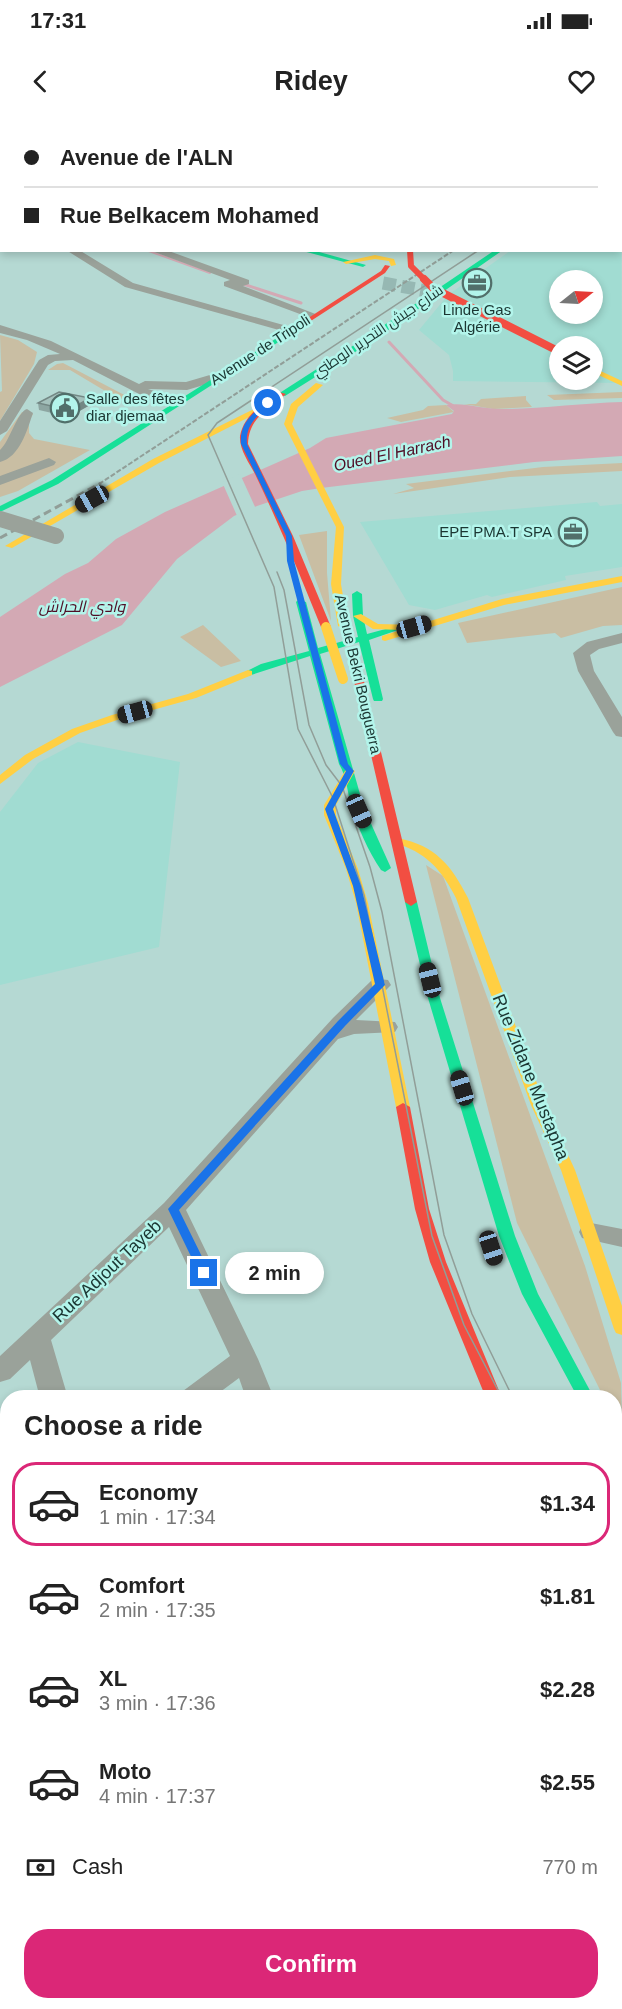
<!DOCTYPE html>
<meta charset="utf-8">
<style>
body{margin:0;font-family:Arial,Cairo,sans-serif;background:#f6f6f6;color:#222;height:100vh;display:flex;flex-direction:column;font-size:22px;white-space:nowrap}
*{box-sizing:border-box;margin:0}
p{font-size:20px;color:#767676}
.icon{flex:none;width:33px;height:33px;fill:none;stroke:currentColor;stroke-width:2;stroke-linecap:round;stroke-linejoin:round}
.map{position:relative;flex:1;overflow:hidden}
.details{position:absolute;left:0px;top:1270px;width:622px;height:620px;display:flex;flex-direction:column;background:#fff;border-radius:24px 24px 0 0;box-shadow:0 3px 9px #0003}
.details>*{flex:none}
.top-card{position:absolute;left:0px;top:0px;width:622px;height:132px;box-shadow:0 3px 9px #0003;display:grid;align-content:center;height:132px;padding:0 24px;background:#fff}
.needle{width:39px;rotate:72deg}
.tools{position:absolute;left:549px;top:150px;display:grid;gap:12px}
.tools a{display:grid;place-items:center;width:54px;height:54px;border-radius:50%;background:#fff;box-shadow:0 3px 9px #0003;font-size:30px}
.end{position:absolute;width:27px;height:27px;margin:-14px;border:8px solid #1a73e8;background:#fff;box-shadow:0 0 0 3px #fff}
.from{border-radius:50%}
.bubble{position:absolute;height:42px;border-radius:21px;background:#fff;box-shadow:0 3px 9px #0003;font-size:20px;font-weight:600;line-height:42px;text-align:center}
.car{position:absolute;width:18px;height:36px;margin:-18px -9px;border-radius:8px;box-shadow:0 0 4px 2px #0007;background:linear-gradient(#222 24%,#8ab4d8 0 40%,#222 0 76%,#8ab4d8 0 86%,#222 0)}
.top-card b{display:flex;align-items:center;gap:21px;height:57px;font-size:22px}
.top-card b+b{border-top:2px solid #e0e0e0}
.top-card i{width:15px;height:15px;background:#222}
ul{padding:0;list-style:none}
li{display:flex;align-items:center;gap:18px;height:84px;margin:0 12px 9px;padding:0 12px;border:3px solid transparent;border-radius:24px}
li div{flex:1}
li b{display:block;font-size:22px}
li em{font-style:normal;font-weight:600}
li.active{border-color:#db2777}
li>.icon{width:54px;height:54px;stroke-width:1.5}
h2{padding:0 24px;font-size:27px;line-height:72px}
.pay{display:flex;align-items:center;gap:15px;height:66px;padding:0 24px;font-size:22px}
.pay p{margin-inline-start:auto}
.button{display:flex;gap:12px;margin-top:auto;padding:12px 24px}
.button a{flex:1;height:69px;border-radius:24px;background:#db2777;color:#fff;font-size:24px;font-weight:600;line-height:69px;text-align:center}
.status{display:flex;justify-content:space-between;align-items:center;height:42px;padding:0 30px;background:#fff;direction:ltr}
.status svg{height:16px;fill:currentColor}
header{display:flex;justify-content:space-between;align-items:center;height:78px;padding:0 24px;background:#fff;font-size:27px;font-weight:600}
.map>svg:first-child{display:block}
</style>
<div class="status"><b>17:31</b><svg viewBox="0 0 49 12"><path d="M0 12V9h3v3zM5 12V6h3v6zM10 12V3h3v9zM15 12V0h3v12zM26 1h20v11H26zM47 4h2v5h-2z"/></svg></div>
<header><svg class="icon" aria-label="back" viewBox="0 0 24 24"><path d="M15 5l-7 7 7 7"/></svg>Ridey<svg class="icon" aria-label="heart" viewBox="0 0 24 24"><path d="M12 20l-8-8c-3-5 5-10 8-4 3-6 11-1 8 4z"/></svg></header>
<div class="map">
<svg width="622" height="1889" viewBox="0 0 622 1889">
<rect width="100%" height="100%" fill="#b5d9d3"/>
<!-- built -->
<path fill="#a1dcd2" fill-rule="evenodd" d="M621,37L622,263L453,261V251L449,235L419,210L448,175L510,131L621,130ZM560,160H592V194H560ZM560,226H592V260H560Z
M597,382L600,386L622,384V447L565,456L566,460L492,477L487,475L435,490L409,485L360,402Z
M78,622L180,642L159,827L0,865V692L38,643Z"/>
<!-- green -->
<path fill="#c9bea3" d="M0,215L18,220L37,232L34,244L0,301V272L2,271Z
M63,243L136,281L117,278L70,250H48L57,244Z
M622,272V278L554,280L547,275Z
M526,276V280L532,287L493,289L464,284H476L481,279Z
M446,285L454,292L401,302L387,298L423,290L428,286Z
M22,292L33,294L29,301V313L34,319L90,330L18,371L0,377V322Z
M622,343V351L510,357L393,374L414,368L406,364L543,347Z
M327,411V453L331,501L299,415Z
M622,467V505L603,506L561,518L555,513L467,523L458,503Z
M203,505L241,541L221,547L180,517Z
M426,745L443,756L585,1146L621,1263L622,1305L615,1295V1278H604L517,1103Z"/>
<!-- water -->
<path fill="#d3a9b4" d="M622,282V336L534,342L321,368L302,371L257,386L234,396L177,439L122,505L0,567V497L65,454L88,443L116,419L165,392L310,328L326,318L452,294L454,291L446,285C465,282 481,289 501,289C541,289 582,283 622,282Z"/>
<!-- pier -->
<path fill="#b5d9d3" d="M240,354L256,389L238,398L222,362Z"/>
<g fill="none" stroke-linecap="round" stroke-linejoin="round">
<!-- stream-far1 -->
<path stroke="#d3a9b4" stroke-width="2" d="M146,130L210,153"/>
<!-- stream -->
<path stroke="#d3a9b4" stroke-width="3" d="M240,163L301,183
M389,222L443,280L457,288"/>
<!-- street-tunnel -->
<path stroke="#96b8b3" stroke-width="13" stroke-dasharray="13 6" stroke-linecap="butt" d="M383,163L427,171"/>
<!-- street -->
<path fill="#9aa29a" fill-rule="evenodd" d="M2,38V44L0,45V39Z
M0,86H2V93H0Z
M0,120H2V126H0Z
M66,130H79L133,163L294,208L296,210L290,214L286,212L125,167Z
M149,130H166L249,160V164L243,166L318,195L316,197H308L224,166V162L230,160Z
M0,205L51,221L139,264L145,261L186,262L220,252L226,256L224,259L187,270L148,269L182,280L183,283L177,287L143,276L73,240L55,241L48,245L7,311L0,315V301L39,240L48,235L60,234L27,220L0,213Z
M27,289L33,293C27,310 20,337 0,342V330C10,321 17,292 27,289Z
M49,338L56,342L54,345L0,365V356Z
M622,513V523L599,529L590,535L594,551L622,597V617L616,616L613,612L578,551L573,533L587,522Z
M380,859L388,860L391,865L356,900L395,902L398,907L395,912L354,914L338,919L186,1090L258,1239L274,1278H246L239,1258L212,1278H179L183,1271L230,1236L169,1107L51,1220L68,1278H40L30,1240L10,1259L0,1262V1236L164,1083L333,898L372,860Z
M591,1103L622,1109V1127L582,1118L579,1112L582,1106Z
M8,1413V1442L0,1444V1416Z
M8,1728V1761L0,1764V1731Z
M212,1882H248L250,1889H214Z
M465,1882H501L503,1889H467Z"/>
<!-- fast -->
<path fill="#16e098" fill-rule="evenodd" d="M2,0H8L9,2H4Z
M190,0L224,2H193Z
M299,130H312L366,145L363,147Z
M495,130H503L371,222L285,276L278,274L365,218Z
M299,204L305,205L58,364L0,392V386L52,360Z
M357,471L362,474L363,496L367,514L393,507L398,510L369,520L383,579L382,581H374L373,579L359,522L320,534L364,688L391,748L385,752L381,750C368,731 358,708 351,685C347,671 347,657 339,644L310,536L248,556L243,553L261,544L309,531L296,482L298,480L306,482L318,528L358,517L353,496L352,474Z
M411,778L417,782L440,878L515,1116L538,1174L594,1278H578L522,1174L499,1116L428,878L405,782Z
M615,1373L622,1377V1400L615,1396Z"/>
<!-- slow -->
<path fill="#ffcf43" fill-rule="evenodd" d="M424,0H469L470,1L427,2Z
M622,1V5H621V2Z
M621,32H622V36H621Z
M375,135L394,139L396,145L391,146L389,141L375,139L346,144L343,142Z
M592,247L622,261V266L592,252Z
M316,263L323,265L298,287L292,304L344,407L341,464L348,506L343,509L338,506L331,464L336,407L284,304L291,284Z
M252,290L259,292L159,343L12,428L5,426L153,339Z
M622,456V462L504,485L385,521L382,520V516L401,510L373,509L353,496L361,494L378,504L417,505L502,479Z
M248,550L252,551V555L196,578L120,599L80,613L33,639L0,664V655L25,635L72,609L112,595L188,574Z
M350,648L355,651L336,685V695L358,749L368,783L410,987L403,991L396,987L356,783L346,749L324,695V685L345,651Z
M398,718C436,726 451,745 468,778L545,985L575,1050L622,1186V1215L616,1213L614,1209L561,1050L531,985L456,778C442,750 425,731 394,723L392,721L394,719Z
M615,1511L622,1514V1539L615,1536Z"/>
<!-- jam -->
<path fill="#f24e42" fill-rule="evenodd" d="M234,0L289,2H237Z
M575,0H581V2H575Z
M385,145L390,146L385,153L303,206H299V204L381,151Z
M279,272L286,274C268,290 249,297 248,324L293,416L331,507L326,510L321,507C300,455 279,404 255,354C249,343 239,329 240,316C244,295 263,283 279,272Z
M358,554L363,557L417,782L411,786L405,782L353,557Z
M403,983L410,987L429,1089L446,1142L502,1278H486L430,1142L415,1089L396,987Z
M615,1325L622,1329V1352L615,1348Z"/>
<!-- tram-far1 -->
<path stroke="#919e98" stroke-width="1.5" d="M479,130L217,303L208,315L274,467L298,609L333,678L364,775L432,1116L464,1205L502,1278
M277,452L284,470L309,605L326,645L342,666L370,747L382,792L444,1115L472,1194L513,1278"/>
<!-- tram -->
<path stroke="#919e98" stroke-width="2" d="M615,1479L622,1492
M615,1507L622,1521"/>
<!-- rail-far1 -->
<path stroke="#919e98" stroke-width="2" stroke-dasharray="5 2" stroke-linecap="butt" d="M99,364L454,130"/>
<!-- rail -->
<path stroke="#919e98" stroke-width="3" stroke-dasharray="8 4.5" stroke-linecap="butt" d="M0,418L101,363"/>
<!-- street-bridge -->
<path stroke="#9aa29a" stroke-width="16" d="M0,399L56,416"/>
<!-- fast-bridge -->
<path stroke="#16e098" stroke-width="6" d="M467,1L487,2"/>
<!-- slow-bridge -->
<path stroke="#ffcf43" stroke-width="10" d="M326,507L343,559"/>
<!-- jam-bridge-far1 -->
<path stroke="#f24e42" stroke-width="6" d="M410,130L411,146L426,161"/>
<!-- jam-bridge -->
<path stroke="#f24e42" stroke-width="8" d="M424,159L433,168L560,232"/>
</g>
<!-- wall -->
<path fill="#8da6a2" d="M38,283L90,285L69,297L39,290Z"/>
<!-- shaded-wall -->
<path fill="#738784" d="M90,278V285L69,297V290Z"/>
<!-- building -->
<path fill="#a4c1bc" stroke="#738784" stroke-width="1.5" d="M59,272L90,278L69,290L38,283Z"/>
<!-- route -->
<path fill="#1a73e8" d="M266,282L271,283C258,296 245,304 247,324L292,416L294,441L348,644L354,651L333,689L361,766L385,865L345,906L179,1090L210,1153L204,1157L199,1153L168,1089L338,901L375,864L353,766L325,689L346,651L340,644L287,441L286,416L241,324C239,304 252,294 266,282Z"/>
<!-- icons -->
<defs>
<g id="office-ring" transform="scale(1.5)"><circle r="9.5" fill="#b3f5eb" stroke="#516f6a" stroke-width="1.5"/><path d="M-6-3h4V-5.5h4V-3h4V5H-6ZM-1-4.5V-3h2v-1.5ZM-6 0V1H6V0Z" fill="#516f6a"/></g>
<g id="civic-ring" transform="scale(1.5)"><circle r="9.5" fill="#b3f5eb" stroke="#516f6a" stroke-width="1.5"/><path d="M-.6-6.5H3V-4.5H.6V-3L4-1V1h2V6H-6V1h2V-1L-.6-3ZM-1.2 2.5V6h2.4V2.5Z" fill="#516f6a"/></g>
</defs>
<g fill-rule="evenodd">
<use href="#office-ring" x="477" y="163"/>
<use href="#civic-ring" x="65" y="288"/>
<use href="#office-ring" x="573" y="412"/>
</g>
<g text-anchor="middle" stroke-width="5" stroke-linejoin="round" paint-order="stroke">
<!-- far-poi labels -->
<g font-size="15" fill="#1b3632" stroke="#b3f5eb">
<text x="477" y="195">Linde Gas<tspan x="477" dy="17">Algérie</tspan></text>
<text x="86" y="284" text-anchor="start">Salle des fêtes<tspan x="86" dy="17">diar djemaa</tspan></text>
<text x="552" y="417" text-anchor="end">EPE PMA.T SPA</text>
</g>
<!-- far-street labels -->
<g font-size="15" fill="#1b3632" stroke="#b3f5eb">
<text transform="translate(378 211) rotate(-34)" y="5">شارع جيش التحرير الوطني</text>
<text transform="translate(260 230) rotate(-33)" y="5">Avenue de Tripoli</text>
<text transform="translate(358 554) rotate(77)" y="5">Avenue Bekri Bouguerra</text>
</g>
<!-- far-water labels -->
<g font-size="16" font-style="italic" fill="#4f0d25" stroke="#b3f5eb">
<text transform="translate(392 333) rotate(-12)" y="6">Oued El Harrach</text>
<text x="82" y="492">وادي الحراش</text>
</g>
<!-- street labels -->
<g font-size="18" fill="#1b3632" stroke="#b3f5eb">
<text transform="translate(531 957) rotate(68)" y="6">Rue Zidane Mustapha</text>
<text transform="translate(107 1151) rotate(-43)" y="6">Rue Adjout Tayeb</text>
</g>
</g>
</svg>
<div class="tools">
<a><svg class="needle" viewBox="-14 -14 28 28"><path d="M0-13l5 13h-10z" fill="#e53935"/><path d="M0 13l5-13h-10z" fill="#767676"/></svg></a>
<a><svg class="icon" aria-label="layers" viewBox="0 0 24 24"><path d="M12 4l9 5-9 5-9-5zM3 14l9 5 9-5"/></svg></a>
</div>
<i class="end from" style="left:268px;top:283px"></i>
<i class="end" style="left:204px;top:1153px"></i>
<div class="bubble" style="left:225px;top:1132px;width:99px">2 min</div>
<i class="car" style="left:92px;top:379px;rotate:241deg"></i>
<i class="car" style="left:414px;top:507px;rotate:74deg"></i>
<i class="car" style="left:135px;top:592px;rotate:255deg"></i>
<i class="car" style="left:359px;top:691px;rotate:156deg"></i>
<i class="car" style="left:430px;top:860px;rotate:346deg"></i>
<i class="car" style="left:462px;top:968px;rotate:343deg"></i>
<i class="car" style="left:491px;top:1128px;rotate:162deg"></i>
<div class="top-card">
<b><i class="from"></i>Avenue de l'ALN</b>
<b><i></i>Rue Belkacem Mohamed</b>
</div>
<section class="details">
<h2>Choose a ride</h2>
<ul>
<li class="active"><svg class="icon" aria-label="car" viewBox="0 0 24 24"><path d="M5 17H2v-5l4-1 3-4h7l3 4 3 1v5h-3M9 17h6M6 11h13"/><circle cx="7" cy="17" r="2"/><circle cx="17" cy="17" r="2"/></svg><div><b>Economy</b><p>1 min · 17:34</p></div><em>$1.34</em></li>
<li><svg class="icon" aria-label="car" viewBox="0 0 24 24"><path d="M5 17H2v-5l4-1 3-4h7l3 4 3 1v5h-3M9 17h6M6 11h13"/><circle cx="7" cy="17" r="2"/><circle cx="17" cy="17" r="2"/></svg><div><b>Comfort</b><p>2 min · 17:35</p></div><em>$1.81</em></li>
<li><svg class="icon" aria-label="car" viewBox="0 0 24 24"><path d="M5 17H2v-5l4-1 3-4h7l3 4 3 1v5h-3M9 17h6M6 11h13"/><circle cx="7" cy="17" r="2"/><circle cx="17" cy="17" r="2"/></svg><div><b>XL</b><p>3 min · 17:36</p></div><em>$2.28</em></li>
<li><svg class="icon" aria-label="car" viewBox="0 0 24 24"><path d="M5 17H2v-5l4-1 3-4h7l3 4 3 1v5h-3M9 17h6M6 11h13"/><circle cx="7" cy="17" r="2"/><circle cx="17" cy="17" r="2"/></svg><div><b>Moto</b><p>4 min · 17:37</p></div><em>$2.55</em></li>
</ul>
<div class="pay"><svg class="icon" aria-label="cash" viewBox="0 0 24 24"><path d="M3 7h18v10H3z"/><circle cx="12" cy="12" r="2"/></svg>Cash<p>770 m</p></div>
<div class="button"><a>Confirm</a></div>
</section>
</div>
